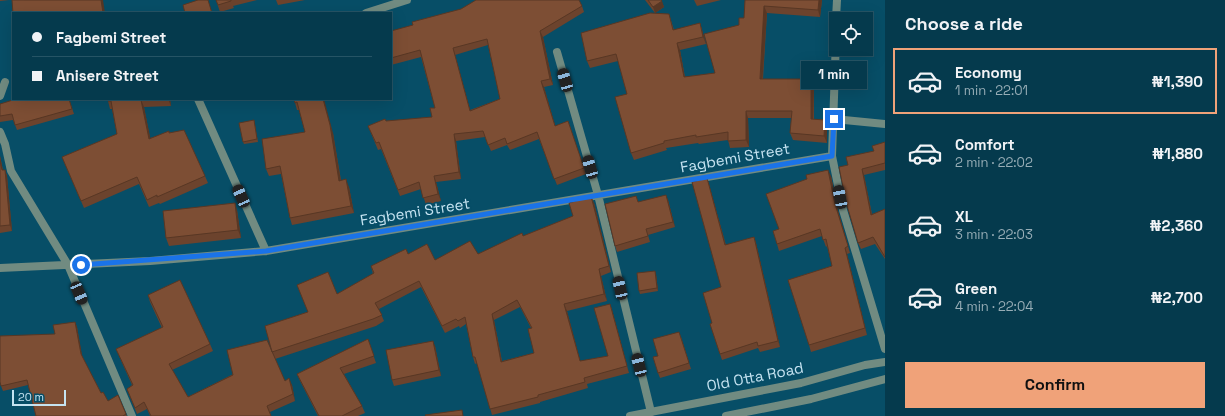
<!DOCTYPE html>
<meta charset="utf-8">
<style>
body{margin:0;font-family:"Space Grotesk",sans-serif;background:#134557;color:#f1f3f6;height:100vh;display:flex;flex-direction:column;font-size:15px;white-space:nowrap}
*{box-sizing:border-box;margin:0}
p{font-size:13px;color:#97adb6}
.icon{flex:none;width:22px;height:22px;fill:none;stroke:currentColor;stroke-width:2;stroke-linecap:round;stroke-linejoin:round}
.map{position:relative;flex:1;overflow:hidden}
.side{display:flex;flex-direction:column;background:#053a4d;width:340px}
.side>*{flex:none}
.hud{position:absolute;left:12px;top:12px;width:380px;height:88px;border-radius:0px;box-shadow:0 4px 16px #0002,0 0 0 1px #265465;display:grid;align-content:center;height:88px;padding:0 20px;background:#053a4d}
.fabs{position:absolute;left:829px;top:12px;display:grid;gap:8px}
.fabs a{display:grid;place-items:center;width:44px;height:44px;border-radius:0px;background:#053a4d;box-shadow:0 4px 16px #0002,0 0 0 1px #265465;font-size:20px}
.scale{position:absolute;left:12px;bottom:10px;width:54px;box-sizing:border-box;padding-left:4px;border:2px solid #c5e3f1;border-top:0;font-size:11px;line-height:14px;white-space:nowrap;color:#c5e3f1;-webkit-text-stroke:3px #074e67;paint-order:stroke}
.end{position:absolute;width:18px;height:18px;margin:-9px;border:5px solid #1a73e8;background:#fff;box-shadow:0 0 0 2px #fff}
.from{border-radius:50%}
.bubble{position:absolute;height:28px;border-radius:0px;background:#053a4d;box-shadow:0 4px 16px #0002,0 0 0 1px #265465;font-size:13px;font-weight:600;line-height:28px;text-align:center}
.car{position:absolute;width:12px;height:24px;margin:-12px -6px;border-radius:5px;box-shadow:0 0 3px 1px #0007;background:linear-gradient(#222 24%,#8ab4d8 0 40%,#222 0 76%,#8ab4d8 0 86%,#222 0)}
.hud b{display:flex;align-items:center;gap:14px;height:38px;font-size:15px}
.hud b+b{border-top:1px solid #265465}
.hud i{width:10px;height:10px;background:#f1f3f6}
ul{padding:0;list-style:none}
li{display:flex;align-items:center;gap:12px;height:66px;margin:0 8px 6px;padding:0 12px;border:2px solid transparent;border-radius:0px}
li div{flex:1}
li b{display:block;font-size:15px}
li em{font-style:normal;font-weight:600}
li.current{border-color:#f0a279}
li>.icon{width:36px;height:36px;stroke-width:1.5}
h2{padding:0 20px;font-size:18px;line-height:48px}
.cta{display:flex;gap:8px;margin-top:auto;padding:8px 20px}
.cta a{flex:1;height:46px;border-radius:0px;background:#f0a279;color:#111;font-size:16px;font-weight:600;line-height:46px;text-align:center}
main{display:flex;flex:1;min-height:0}
.map>svg:first-child{display:block}
</style>
<main>
<div class="map">
<svg width="885" height="416" viewBox="0 0 885 416">
<rect width="100%" height="100%" fill="#074e67"/>
<g fill="none" stroke-linecap="round" stroke-linejoin="round">
<!-- minor -->
<path stroke="#718b81" stroke-width="8" d="M366,13L407,0
M836,19L837,0
M836,38L832,156L843,210L885,349
M557,52L598,195L651,412
M0,96L5,82
M198,99L266,251
M834,119L885,124
M0,132L5,144L11,171L68,265L132,416
M0,268L150,261L266,251L832,156"/>
<!-- tertiary -->
<path stroke="#718b81" stroke-width="8" d="M630,416L801,383L865,365L885,362
M726,416L811,399L885,379"/>
</g>
<!-- wall -->
<path fill="#6c432d" fill-rule="evenodd" d="M0,0H9L0,1Z
M216,0H257L233,6L234,8L220,12Z
M276,0H305L278,5Z
M645,0H661L664,7L655,13Z
M694,0H721L697,6Z
M745,0H822L820,17L767,13L763,79L814,86V119L827,127V143L793,140L790,133L792,118H748L749,147L730,148L728,140L699,144L698,143L666,148L667,150L634,160L631,153L627,94L618,61L590,68L587,61L669,14L674,30L700,23L706,44L680,50L685,77L715,73L739,25L744,18Z
M582,6L584,12L543,37L553,85L544,87L555,126L568,121L586,174L557,185L539,139L510,150L507,145L491,151L485,137L456,141L461,179L436,182L441,201L426,205L421,189L400,196L381,149L378,150L368,126L386,121L432,117L435,108L421,57L391,65V31ZM488,45L500,99L470,110L455,55Z
M69,99L74,114L17,130L13,120L0,122V104Z
M108,99H170L171,106L144,107L150,138L170,132L205,176L208,183L160,204L159,203L149,207L139,184L84,208L62,157L117,134L112,109H110L108,101Z
M294,99L333,133L341,180L349,187L354,213L292,225L290,218L281,174L269,176L266,169L305,132L299,110H297Z
M254,120L258,142L244,144L243,142Z
M885,142V170L864,175L872,214L885,209V259L875,244L861,249L858,243L848,165L874,151Z
M0,156L3,170H5L7,176L12,231L0,233Z
M831,176L838,211L850,253L847,254L867,335L811,352L809,345L832,266L827,246L826,247L822,236L779,251L777,244L779,229Z
M707,178L726,245L754,237L756,243L780,347L760,352L758,348L722,360L710,324L712,323L721,287Z
M636,196L638,202L668,200L675,227L648,235L650,242L617,252L615,246Z
M594,203L611,272L601,276L607,301L567,311L580,361L608,356L610,304L612,310L629,373L587,384L588,388L540,402V403L492,415L477,363L475,364L473,357L466,324L460,328L459,326L445,333L421,287L379,309L384,321L376,326L275,359L285,381L292,385L295,401L270,412L271,416H150L147,409L137,414L127,389L132,385L119,356L116,349L162,328L150,302L148,295L210,344L213,351L172,370L188,397L273,354L265,326L308,312L337,294L373,274L371,266L408,254L435,260L478,254L573,216ZM520,307L531,328L534,353L502,361L494,320Z
M237,210L241,238L169,246L166,238Z
M656,274L658,291L640,294L639,291Z
M75,322L77,327L82,357L101,393L108,401L118,395L127,416H36L28,385L3,391L1,386L55,334Z
M681,337L691,369L660,378L658,373Z
M368,339L376,363L344,374L362,406L365,413L358,416H318L300,381L297,374Z
M435,346L441,376L394,386L392,380Z"/>
<!-- shaded-wall -->
<path fill="#583724" d="M101,0H103L105,13H103Z
M819,0H822L820,17L818,10Z
M662,1L664,7L655,13L653,7Z
M764,6L767,13L762,86L760,79Z
M700,23L706,44L703,37Z
M540,31L543,37L553,85L550,79Z
M677,43L680,50L686,84L684,77Z
M453,48L455,55L472,117L470,111Z
M811,79L814,86L813,126L811,119Z
M541,81L544,87L557,132L555,126Z
M168,99H170L171,106Z
M323,99H324L333,133L342,188L339,181Z
M141,100L144,107L152,146L149,139Z
M746,111L748,118L749,147L746,140Z
M825,120L827,127V143L824,136Z
M454,134L456,141L461,179L459,172Z
M0,156L4,177L2,170L0,161Z
M862,169L864,175L873,221L871,215Z
M5,170L7,176L12,231L10,225Z
M828,170L831,176L838,211L850,253L835,204Z
M434,176L436,182L441,201L438,194Z
M707,178L709,184L727,250L725,245Z
M346,179L349,187L354,213L351,206Z
M666,195L668,200L675,227L673,222Z
M591,196L594,203L611,272L609,266Z
M235,203L237,210L241,238L238,230Z
M754,237L756,243L780,347L778,341Z
M845,248L847,254L867,335L865,328Z
M599,269L601,276L607,301L604,294Z
M655,271L656,274L658,291L657,288Z
M564,304L567,311L582,367L580,361Z
M610,304L612,310L629,373L627,366Z
M492,314L494,320L503,368L501,362Z
M75,322L77,327L83,360L81,354Z
M433,341L435,346L441,376L439,370Z
M289,378L292,385L295,401L293,394Z"/>
<!-- building -->
<path fill="#7d4e34" stroke="#583724" fill-rule="evenodd" d="M12,0H101L103,13H13V14Z
M198,0H208L212,13H185L183,5Z
M216,0H231V1L218,5Z
M476,0H579L582,6L540,31L550,79L541,81L555,126L568,121L584,168L554,179L537,132L507,144L505,138L488,145L483,131L454,134L459,172L434,176L438,194L423,198L419,182L398,190L379,142L376,143L368,126L385,119L386,121L432,117L430,108H435L420,50L391,58V31L413,25L412,22L461,9ZM487,39L500,99L470,111L453,48Z
M648,0H661L662,1L653,7Z
M745,0H819L818,10L764,6L760,79H811V119L825,120L824,136L790,133L792,111H746V140L728,141V132L696,137V135L664,141V143L631,153L615,97L627,94L616,54L587,61L581,33L650,13L669,14L673,30L700,23L703,37L677,43L684,77L715,73L704,34L739,25V18H744Z
M16,99H69L72,109L15,125L12,114L0,116V104Z
M108,99H154L141,100L149,139L169,131V133L184,130L205,176L157,197V195L147,200L137,177L81,201L62,157L117,134L111,101H108Z
M294,99H323L330,125L339,181L346,179L351,206L290,218L280,166L266,169L262,139L305,132L297,102L295,103Z
M254,120L257,139L243,142L239,123Z
M885,142V163L862,169L871,215L885,209V257L873,237L858,243L846,202L839,167L848,165L846,157L874,151L872,146Z
M0,161L2,170H5L10,225L0,226Z
M828,170L835,204L848,246L845,248L865,328L809,345L788,280L832,266L826,239L823,240L820,229L777,244L773,231L779,229L766,194L807,179L806,175Z
M707,178L725,245L754,237L778,341L758,346L757,342L720,354L710,324L712,323L703,293L721,287L692,182Z
M666,195L673,222L646,229L648,236L615,246L605,204L636,196L638,202Z
M591,196L609,266L599,269L604,294L564,304L580,361L608,356L594,308L610,304L627,366L584,378L585,382L538,395V397L490,409L475,357H473L465,317L458,321L456,319L442,326L419,281L375,303L382,315L373,319L272,352L265,326L308,312L297,285L328,272L337,294L374,273L371,266L406,249L408,254L427,244L435,260L470,241L478,254L522,233L523,236L573,216L569,203ZM517,300L532,328L528,329L534,353L501,362L492,314Z
M235,203L238,230L166,238L163,211Z
M655,271L657,288L639,291L637,273Z
M180,280L210,344L169,364L188,397L233,375L227,350L267,340L285,381L289,378L293,394L267,406L271,416H151L144,402L135,408L127,389L133,385L116,349L163,327L148,295Z
M75,322L81,354L101,393L103,392L108,401L118,395L126,414L123,416H36L27,380L1,386L0,382V336L55,334L53,325Z
M679,332L689,363L658,373L653,357L658,356L653,339Z
M368,339L374,356L340,368L362,406L342,416H319L297,374Z
M433,341L439,370L392,380L386,350Z
M462,410L463,416H426L425,415Z"/>
<g fill="none" stroke-linecap="round" stroke-linejoin="round">
<!-- route -->
<path stroke="#1a73e8" stroke-width="5" d="M81,265L266,251L832,156L834,119"/>
</g>
<g text-anchor="middle" stroke-width="3.5" stroke-linejoin="round" paint-order="stroke">
<!-- street labels -->
<g font-size="15" fill="#c5e3f1" stroke="#074e67">
<text transform="translate(735 158) rotate(-10)" y="5">Fagbemi Street</text>
<text transform="translate(415 212) rotate(-9)" y="5">Fagbemi Street</text>
<text transform="translate(755 377) rotate(-11)" y="5">Old Otta Road</text>
</g>
</g>
</svg>
<div class="fabs">
<a><svg class="icon" aria-label="locate" viewBox="0 0 24 24"><circle cx="12" cy="12" r="6"/><path d="M12 2v4M12 18v4M2 12h4M18 12h4"/></svg></a>
</div>
<div class="scale">20 m</div>
<i class="end from" style="left:81px;top:265px"></i>
<i class="end" style="left:834px;top:119px"></i>
<div class="bubble" style="left:801px;top:61px;width:66px">1 min</div>
<i class="car" style="left:565px;top:80px;rotate:344deg"></i>
<i class="car" style="left:590px;top:167px;rotate:344deg"></i>
<i class="car" style="left:241px;top:196px;rotate:336deg"></i>
<i class="car" style="left:840px;top:197px;rotate:349deg"></i>
<i class="car" style="left:620px;top:288px;rotate:347deg"></i>
<i class="car" style="left:79px;top:293px;rotate:157deg"></i>
<i class="car" style="left:639px;top:365px;rotate:346deg"></i>
<div class="hud">
<b><i class="from"></i>Fagbemi Street</b>
<b><i></i>Anisere Street</b>
</div>
</div>
<section class="side">
<h2>Choose a ride</h2>
<ul>
<li class="current"><svg class="icon" aria-label="car" viewBox="0 0 24 24"><path d="M5 17H2v-5l4-1 3-4h7l3 4 3 1v5h-3M9 17h6M6 11h13"/><circle cx="7" cy="17" r="2"/><circle cx="17" cy="17" r="2"/></svg><div><b>Economy</b><p>1 min · 22:01</p></div><em>₦1,390</em></li>
<li><svg class="icon" aria-label="car" viewBox="0 0 24 24"><path d="M5 17H2v-5l4-1 3-4h7l3 4 3 1v5h-3M9 17h6M6 11h13"/><circle cx="7" cy="17" r="2"/><circle cx="17" cy="17" r="2"/></svg><div><b>Comfort</b><p>2 min · 22:02</p></div><em>₦1,880</em></li>
<li><svg class="icon" aria-label="car" viewBox="0 0 24 24"><path d="M5 17H2v-5l4-1 3-4h7l3 4 3 1v5h-3M9 17h6M6 11h13"/><circle cx="7" cy="17" r="2"/><circle cx="17" cy="17" r="2"/></svg><div><b>XL</b><p>3 min · 22:03</p></div><em>₦2,360</em></li>
<li><svg class="icon" aria-label="car" viewBox="0 0 24 24"><path d="M5 17H2v-5l4-1 3-4h7l3 4 3 1v5h-3M9 17h6M6 11h13"/><circle cx="7" cy="17" r="2"/><circle cx="17" cy="17" r="2"/></svg><div><b>Green</b><p>4 min · 22:04</p></div><em>₦2,700</em></li>
</ul>
<div class="cta"><a>Confirm</a></div>
</section>
</main>
